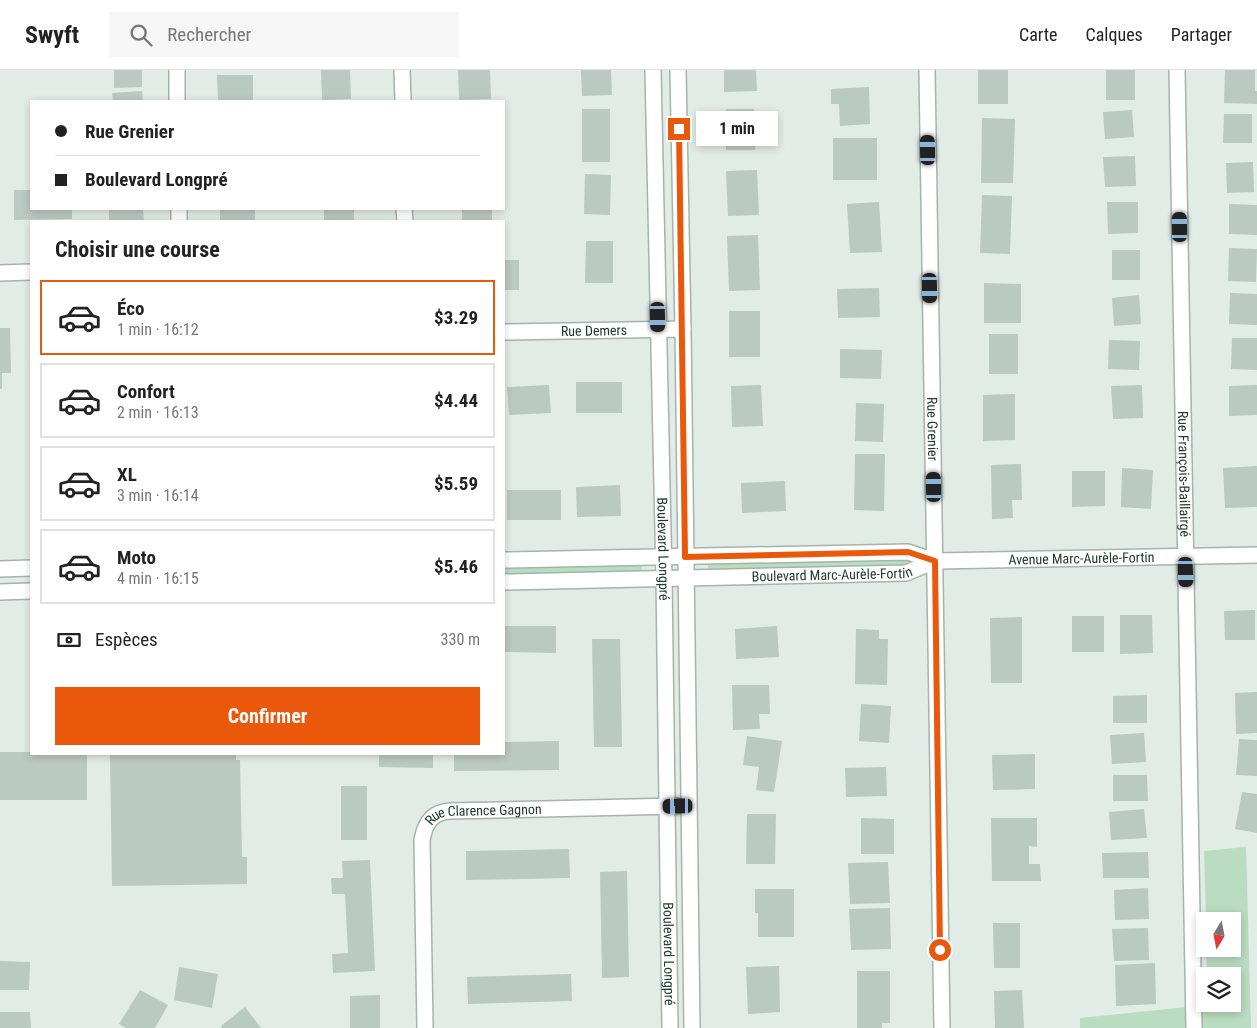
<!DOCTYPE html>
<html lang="fr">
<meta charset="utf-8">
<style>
body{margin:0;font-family:"Roboto Condensed",sans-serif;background:#f6f6f6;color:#222;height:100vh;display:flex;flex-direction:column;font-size:19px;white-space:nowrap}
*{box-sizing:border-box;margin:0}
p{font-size:16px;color:#767676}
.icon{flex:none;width:28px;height:28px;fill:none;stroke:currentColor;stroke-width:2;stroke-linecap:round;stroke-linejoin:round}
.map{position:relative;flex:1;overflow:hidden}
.panel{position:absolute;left:30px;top:150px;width:475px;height:535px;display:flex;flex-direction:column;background:#fff;border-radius:0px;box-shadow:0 2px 8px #0003}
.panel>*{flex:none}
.hud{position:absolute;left:30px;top:30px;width:475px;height:110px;border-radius:0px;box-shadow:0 2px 8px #0003;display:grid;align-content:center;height:110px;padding:0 25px;background:#fff}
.needle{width:32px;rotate:190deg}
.fabs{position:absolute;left:1196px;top:842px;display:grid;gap:10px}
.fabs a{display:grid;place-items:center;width:45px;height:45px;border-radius:0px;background:#fff;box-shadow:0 2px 8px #0003;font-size:25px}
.end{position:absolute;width:22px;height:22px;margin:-11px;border:6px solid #ea580c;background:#fff;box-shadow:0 0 0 2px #fff}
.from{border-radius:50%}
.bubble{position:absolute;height:35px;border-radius:0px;background:#fff;box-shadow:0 2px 8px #0003;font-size:16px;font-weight:700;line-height:35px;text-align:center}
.car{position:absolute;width:15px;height:30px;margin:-15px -8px;border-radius:6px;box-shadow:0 0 4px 1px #0007;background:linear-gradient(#222 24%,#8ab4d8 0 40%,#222 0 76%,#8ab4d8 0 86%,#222 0)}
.hud b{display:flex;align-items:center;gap:18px;height:48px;font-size:19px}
.hud b+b{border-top:1px solid #e0e0e0}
.hud i{width:12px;height:12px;background:#222}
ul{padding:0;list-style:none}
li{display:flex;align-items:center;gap:15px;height:75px;margin:0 10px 8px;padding:0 15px;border:2px solid #e0e0e0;border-radius:0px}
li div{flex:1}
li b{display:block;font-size:19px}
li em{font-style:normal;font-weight:700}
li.active{border-color:#ea580c}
li>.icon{width:45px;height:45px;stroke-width:1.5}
h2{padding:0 25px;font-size:22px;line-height:60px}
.pay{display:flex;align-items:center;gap:12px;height:55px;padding:0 25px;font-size:19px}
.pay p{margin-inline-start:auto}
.cta{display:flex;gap:10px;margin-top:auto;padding:10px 25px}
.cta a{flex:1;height:58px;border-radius:0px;background:#ea580c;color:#fff;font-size:20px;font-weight:700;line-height:58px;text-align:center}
header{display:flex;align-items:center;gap:30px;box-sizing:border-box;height:70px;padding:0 25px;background:#fff;border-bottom:1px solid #e0e0e0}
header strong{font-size:24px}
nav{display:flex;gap:28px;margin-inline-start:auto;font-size:18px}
.search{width:350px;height:45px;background:#f6f6f6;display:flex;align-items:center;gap:12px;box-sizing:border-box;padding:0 18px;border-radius:0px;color:#767676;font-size:19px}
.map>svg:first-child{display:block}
</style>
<header>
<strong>Swyft</strong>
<div class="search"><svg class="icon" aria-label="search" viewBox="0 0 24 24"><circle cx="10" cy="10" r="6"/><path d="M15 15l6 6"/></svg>Rechercher</div>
<nav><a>Carte</a><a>Calques</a><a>Partager</a></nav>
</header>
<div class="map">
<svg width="1257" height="958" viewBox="0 0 1257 958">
<rect width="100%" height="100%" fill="#e1ece6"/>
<!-- green -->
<path fill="#badcc0" d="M908,489V496L708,501V493Z
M642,495V502L504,505V498Z
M1246,777L1251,958H1080V948L1207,935L1208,934H1232V906H1207L1206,879H1232V851H1206L1204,781Z"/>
<!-- building -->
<path fill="#bac9c1" d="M114,0H142V17L114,18Z
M321,0H350L351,29L322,30Z
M458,0H490L491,29L459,30Z
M581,0H611L612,25L582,26Z
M724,0H756L757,21L724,22Z
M978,0H1008V34H978Z
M1106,0H1135V30H1106Z
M1225,0H1255V21H1257V34L1224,33Z
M217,5H253V30H218Z
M869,17L870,54L840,56L839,34H831V19Z
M142,21L143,31H113L112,23Z
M582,39H610V92H582Z
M726,39H754L755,80H726Z
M1132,40L1134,67L1105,69L1103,42Z
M1224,44H1252V73H1223Z
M982,48L1015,49L1013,113H981Z
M833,68H877V110H833Z
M1135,86L1136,116L1105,117L1103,87Z
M1253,92L1254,122L1227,123L1226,93Z
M757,100L759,145L728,146L726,101Z
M585,104L611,105L610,145L584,144Z
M14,120H31V139H72V149L14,150Z
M982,125L1012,126L1010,184L980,183Z
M879,132L882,182L850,183L847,134Z
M1107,132H1138V163L1108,164Z
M1229,134L1257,135V165L1229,164Z
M109,139H143L144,151H109Z
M220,139H255V151H220Z
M324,139H354V151H324Z
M462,139H492V151H462Z
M758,165L760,220L729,221L727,166Z
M586,171H613V213H585Z
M1229,178L1257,179L1256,212L1228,211Z
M1112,180H1140V210H1112Z
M504,190H519V220H504Z
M984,213L1021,214V253H984Z
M879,218L880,247L838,248L837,219Z
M1230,223L1257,224V255L1229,254Z
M1139,225L1141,254L1114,256L1112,228Z
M729,241H760V287H729Z
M0,258H10L11,303H2V319H0Z
M989,264H1018V304H989Z
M1232,268H1257V300L1231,299Z
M1109,270L1140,271L1139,300L1108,299Z
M840,279L882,280L881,309L840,308Z
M576,312H622V343H576Z
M549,315L551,343L509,345L507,317Z
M761,315L763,356L732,357L731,316Z
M1142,315L1143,348L1113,349L1111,316Z
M1257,315V345L1229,346V316Z
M1015,324V370L983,371V325Z
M856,333L884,334L883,372L855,371Z
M855,384H885L884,441L854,440Z
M1021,394L1022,430H1012L1013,448L992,449L991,395Z
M1257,396V437L1225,438L1223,398Z
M1122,398L1153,400L1151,439L1121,437Z
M1072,401H1105V436L1072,437Z
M785,411L786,441L742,443L741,413Z
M620,415L621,446L577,447L576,417Z
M507,420H561V450H507Z
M1255,540V570H1225L1224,541Z
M1120,545H1152L1153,583L1120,584Z
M1072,546H1104V582H1072Z
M1022,547V613H991L990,548Z
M504,556H556V583L504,582Z
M777,556L779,587L736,589L735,559Z
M856,559L879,560V569H888L887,615L855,614Z
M592,569H620L622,677H594Z
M732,615H769L770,644H759L760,659L733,660Z
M1257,622V663L1236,664L1235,623Z
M1147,625V653H1113V626Z
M861,634L891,636L889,673L859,671Z
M1144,663L1146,692L1112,694L1110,665Z
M747,666L782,671L774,722L756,720L759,697L743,695Z
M1239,669L1257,670V706L1236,705Z
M559,671V700L454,701V684H504V672Z
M0,682H31V684H87V730H0Z
M110,684H236V690H240L242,787H247V814L112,816Z
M379,684H433V698L379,697Z
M1035,684V719L993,720L992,685Z
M886,697L887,726L846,727L845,698Z
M1113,705H1147L1148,731H1113Z
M341,716H367V770H341Z
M1242,722L1257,724V763L1235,759Z
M1144,739L1147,768L1111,770L1109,742Z
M747,744H776L775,794H746Z
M861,748L894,749V784H861Z
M991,748H1037V777L1029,776V794H1040L1041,811H992Z
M569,779L570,808L466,810V781Z
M1148,782L1149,808H1103L1102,783Z
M370,790L375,901L333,903L332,884L348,883L345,824H332L331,808H343L342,791Z
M888,792L890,833L850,834L848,793Z
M627,801L629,907L602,908L600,802Z
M1148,818L1149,849L1115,850L1114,820Z
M755,819H794V867H758V843H755Z
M890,838L891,879L851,880L849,839Z
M993,853H1020V898H994Z
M1148,858L1149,890L1114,891L1112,859Z
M0,891L30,892L29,920H0Z
M1155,893L1156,934L1116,936L1115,895Z
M779,896L780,942L748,944L746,897Z
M179,897L218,904L212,938L174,930Z
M857,901H890V953H882V958H857Z
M571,904L572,931L468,934L467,907Z
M140,920L168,935L155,958H126L119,954Z
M1022,920L1024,958H995L994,921Z
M380,925V958H350V926Z
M245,937L261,958H222L221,956Z
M0,942H30L31,958H0Z"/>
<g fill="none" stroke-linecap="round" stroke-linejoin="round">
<!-- minor casing -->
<g stroke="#a4b4ac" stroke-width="18">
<g id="minor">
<path d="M177,0V31"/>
<path d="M402,0L403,31"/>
<path id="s1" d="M653,0L664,508L670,958"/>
<path d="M678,0L683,259L692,958"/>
<path id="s2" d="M927,0L942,958"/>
<path id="s3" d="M1177,0L1194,958"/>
<path d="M179,139V151"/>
<path d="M404,139L405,151"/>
<path d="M0,203L31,202"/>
<path id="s4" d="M504,262L683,259"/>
<path id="s5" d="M504,490L908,482L935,491L1257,485"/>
<path d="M0,499L31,498"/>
<path id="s6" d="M504,512L906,503L935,491"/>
<path d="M0,522L31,521"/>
<path id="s7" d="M425,958L422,770C425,753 432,742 450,741L677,736"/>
</g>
</g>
<!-- minor -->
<use href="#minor" stroke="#fff" stroke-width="15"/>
</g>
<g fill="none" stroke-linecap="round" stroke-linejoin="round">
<!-- route -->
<path stroke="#ea580c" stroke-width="6" d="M679,59L685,487L908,482L935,491L940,880"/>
</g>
<g text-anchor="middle" stroke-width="4.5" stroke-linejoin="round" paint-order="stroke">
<!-- street labels -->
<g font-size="14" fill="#223c32" stroke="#f2f8f4">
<text dy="5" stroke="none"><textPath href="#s4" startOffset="90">Rue Demers</textPath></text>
<text dy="5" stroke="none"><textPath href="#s2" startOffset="359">Rue Grenier</textPath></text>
<text dy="5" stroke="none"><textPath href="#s3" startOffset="404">Rue François-Baillairgé</textPath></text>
<text dy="5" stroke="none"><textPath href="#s1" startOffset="479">Boulevard Longpré</textPath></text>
<text dy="5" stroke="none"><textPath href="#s5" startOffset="579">Avenue Marc-Aurèle-Fortin</textPath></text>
<text dy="5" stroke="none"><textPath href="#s6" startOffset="328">Boulevard Marc-Aurèle-Fortin</textPath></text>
<text dy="5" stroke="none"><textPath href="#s7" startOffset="265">Rue Clarence Gagnon</textPath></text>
<text dy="5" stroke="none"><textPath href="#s1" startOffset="884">Boulevard Longpré</textPath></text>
</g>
</g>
</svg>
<div class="fabs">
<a><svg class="needle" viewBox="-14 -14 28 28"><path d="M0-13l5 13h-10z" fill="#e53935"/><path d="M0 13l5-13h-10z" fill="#767676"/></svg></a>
<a><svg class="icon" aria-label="layers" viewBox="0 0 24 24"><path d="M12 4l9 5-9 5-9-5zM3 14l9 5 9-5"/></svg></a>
</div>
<i class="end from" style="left:940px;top:880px"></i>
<i class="end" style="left:679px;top:59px"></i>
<div class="bubble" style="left:696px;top:41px;width:82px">1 min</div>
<i class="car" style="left:928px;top:80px;rotate:359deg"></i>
<i class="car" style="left:1180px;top:157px;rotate:359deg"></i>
<i class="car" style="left:930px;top:218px;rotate:179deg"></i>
<i class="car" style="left:658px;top:247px;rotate:179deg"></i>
<i class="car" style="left:934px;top:417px;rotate:359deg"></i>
<i class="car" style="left:1186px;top:502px;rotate:178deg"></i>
<i class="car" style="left:678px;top:736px;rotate:269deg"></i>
<div class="hud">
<b><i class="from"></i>Rue Grenier</b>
<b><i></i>Boulevard Longpré</b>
</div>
<section class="panel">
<h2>Choisir une course</h2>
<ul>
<li class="active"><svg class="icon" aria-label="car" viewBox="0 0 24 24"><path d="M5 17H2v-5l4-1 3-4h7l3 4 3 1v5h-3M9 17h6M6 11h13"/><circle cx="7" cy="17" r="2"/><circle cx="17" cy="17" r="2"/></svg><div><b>Éco</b><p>1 min · 16:12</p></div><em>$3.29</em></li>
<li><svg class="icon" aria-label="car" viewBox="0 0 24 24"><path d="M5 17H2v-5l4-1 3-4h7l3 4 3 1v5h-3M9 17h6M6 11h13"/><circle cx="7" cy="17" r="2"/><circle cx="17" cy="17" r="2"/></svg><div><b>Confort</b><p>2 min · 16:13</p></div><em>$4.44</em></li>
<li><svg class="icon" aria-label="car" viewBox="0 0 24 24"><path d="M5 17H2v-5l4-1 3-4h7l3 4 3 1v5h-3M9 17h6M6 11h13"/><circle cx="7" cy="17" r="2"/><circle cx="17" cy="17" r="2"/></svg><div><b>XL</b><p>3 min · 16:14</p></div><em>$5.59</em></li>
<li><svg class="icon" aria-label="car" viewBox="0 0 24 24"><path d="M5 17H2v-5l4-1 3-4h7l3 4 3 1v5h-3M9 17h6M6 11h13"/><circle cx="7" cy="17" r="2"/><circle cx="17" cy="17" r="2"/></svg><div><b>Moto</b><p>4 min · 16:15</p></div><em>$5.46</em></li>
</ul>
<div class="pay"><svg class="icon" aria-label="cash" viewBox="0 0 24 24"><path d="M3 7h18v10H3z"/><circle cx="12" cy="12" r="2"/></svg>Espèces<p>330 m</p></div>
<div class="cta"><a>Confirmer</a></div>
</section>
</div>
